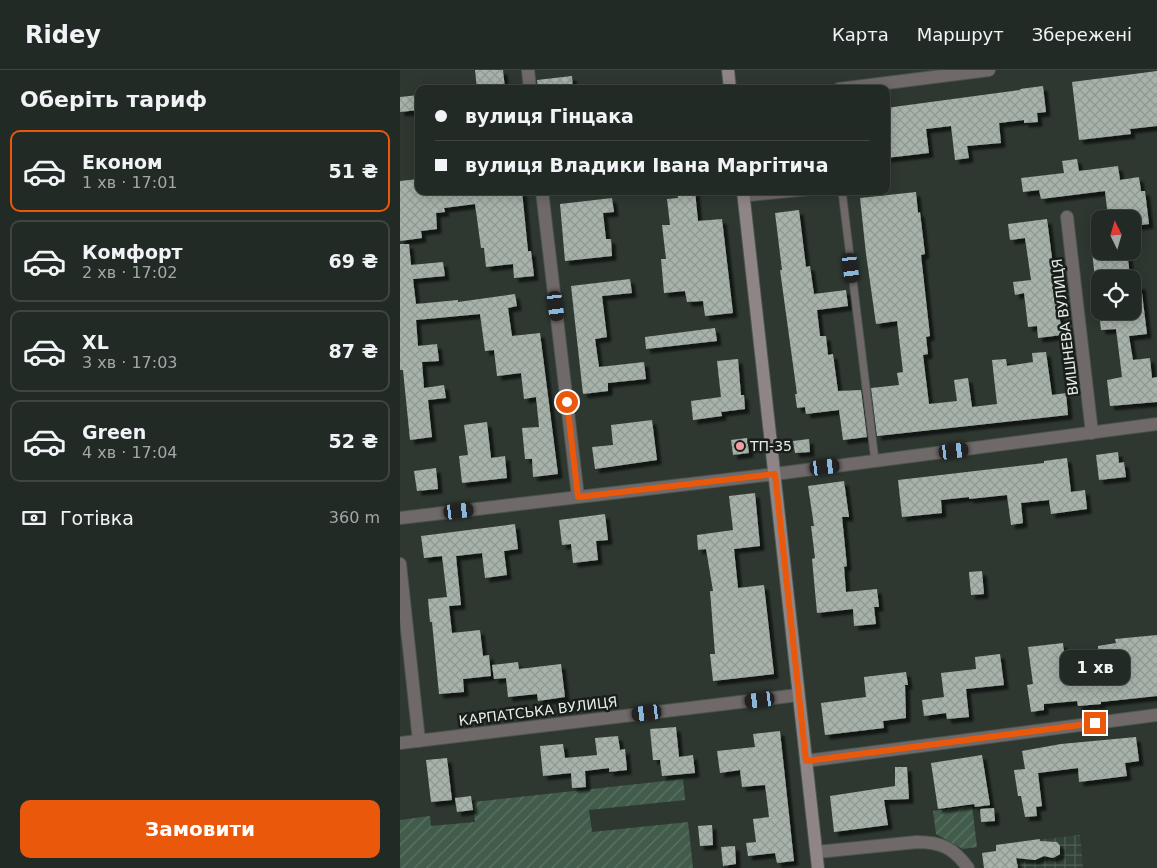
<!DOCTYPE html>
<html lang="uk">
<meta charset="utf-8">
<style>
body{margin:0;font-family:"DejaVu Sans",sans-serif;background:#2e3632;color:#f1f3f6;height:100vh;display:flex;flex-direction:column;font-size:19px;white-space:nowrap}
*{box-sizing:border-box;margin:0}
p{font-size:16px;color:#a2a7a7}
.icon{flex:none;width:28px;height:28px;fill:none;stroke:currentColor;stroke-width:2;stroke-linecap:round;stroke-linejoin:round}
.map{position:relative;flex:1;overflow:hidden}
.drawer{display:flex;flex-direction:column;background:#222a25;width:400px}
.drawer>*{flex:none}
.banner{position:absolute;left:15px;top:15px;width:475px;height:110px;border-radius:10px;box-shadow:0 2px 12px #0003,0 0 0 1px #3f4642;display:grid;align-content:center;height:110px;padding:0 20px;background:#222a25}
.needle{width:32px;rotate:355deg}
.controls{position:absolute;left:691px;top:140px;display:grid;gap:10px}
.controls a{display:grid;place-items:center;width:50px;height:50px;border-radius:10px;background:#222a25;box-shadow:0 2px 12px #0003,0 0 0 1px #3f4642;font-size:25px}
.end{position:absolute;width:22px;height:22px;margin:-11px;border:6px solid #ea580c;background:#fff;box-shadow:0 0 0 2px #fff}
.from{border-radius:50%}
.bubble{position:absolute;height:35px;border-radius:10px;background:#222a25;box-shadow:0 2px 12px #0003,0 0 0 1px #3f4642;font-size:16px;font-weight:700;line-height:35px;text-align:center}
.car{position:absolute;width:15px;height:30px;margin:-15px -8px;border-radius:6px;box-shadow:0 0 4px 1px #0007;background:linear-gradient(#222 24%,#8ab4d8 0 40%,#222 0 76%,#8ab4d8 0 86%,#222 0)}
.banner b{display:flex;align-items:center;gap:18px;height:48px;font-size:19px}
.banner b+b{border-top:1px solid #3f4642}
.banner i{width:12px;height:12px;background:#f1f3f6}
ul{padding:0;list-style:none}
li{display:flex;align-items:center;gap:15px;height:82px;margin:0 10px 8px;padding:0 10px;border:2px solid #3f4642;border-radius:10px}
li div{flex:1}
li b{display:block;font-size:19px}
li em{font-style:normal;font-weight:700}
li.current{border-color:#ea580c}
li>.icon{width:45px;height:45px;stroke-width:1.5}
h2{padding:0 20px;font-size:22px;line-height:60px}
.pay{display:flex;align-items:center;gap:12px;height:55px;padding:0 20px;font-size:19px}
.pay p{margin-inline-start:auto}
.action{display:flex;gap:10px;margin-top:auto;padding:10px 20px}
.action a{flex:1;height:58px;border-radius:10px;background:#ea580c;color:#fff;font-size:20px;font-weight:700;line-height:58px;text-align:center}
header{display:flex;align-items:center;gap:30px;box-sizing:border-box;height:70px;padding:0 25px;background:#222a25;border-bottom:1px solid #3f4642}
header strong{font-size:24px}
nav{display:flex;gap:28px;margin-inline-start:auto;font-size:18px}
main{display:flex;flex:1;min-height:0}
.map>svg:first-child{display:block}
</style>
<header>
<strong>Ridey</strong>
<nav><a>Карта</a><a>Маршрут</a><a>Збережені</a></nav>
</header>
<main>
<section class="drawer">
<h2>Оберіть тариф</h2>
<ul>
<li class="current"><svg class="icon" aria-label="car" viewBox="0 0 24 24"><path d="M5 17H2v-5l4-1 3-4h7l3 4 3 1v5h-3M9 17h6M6 11h13"/><circle cx="7" cy="17" r="2"/><circle cx="17" cy="17" r="2"/></svg><div><b>Економ</b><p>1 хв · 17:01</p></div><em>51 ₴</em></li>
<li><svg class="icon" aria-label="car" viewBox="0 0 24 24"><path d="M5 17H2v-5l4-1 3-4h7l3 4 3 1v5h-3M9 17h6M6 11h13"/><circle cx="7" cy="17" r="2"/><circle cx="17" cy="17" r="2"/></svg><div><b>Комфорт</b><p>2 хв · 17:02</p></div><em>69 ₴</em></li>
<li><svg class="icon" aria-label="car" viewBox="0 0 24 24"><path d="M5 17H2v-5l4-1 3-4h7l3 4 3 1v5h-3M9 17h6M6 11h13"/><circle cx="7" cy="17" r="2"/><circle cx="17" cy="17" r="2"/></svg><div><b>XL</b><p>3 хв · 17:03</p></div><em>87 ₴</em></li>
<li><svg class="icon" aria-label="car" viewBox="0 0 24 24"><path d="M5 17H2v-5l4-1 3-4h7l3 4 3 1v5h-3M9 17h6M6 11h13"/><circle cx="7" cy="17" r="2"/><circle cx="17" cy="17" r="2"/></svg><div><b>Green</b><p>4 хв · 17:04</p></div><em>52 ₴</em></li>
</ul>
<div class="pay"><svg class="icon" aria-label="cash" viewBox="0 0 24 24"><path d="M3 7h18v10H3z"/><circle cx="12" cy="12" r="2"/></svg>Готівка<p>360 m</p></div>
<div class="action"><a>Замовити</a></div>
</section>
<div class="map">
<svg width="757" height="798" viewBox="0 0 757 798">
<defs>
<pattern id="industrial-grid" width="8" height="8" patternUnits="userSpaceOnUse" patternTransform="scale(1.25)"><rect width="8" height="8" fill="#344339"/><path d="M0 4h8M4 0v8" fill="none" stroke="#515e56"/></pattern>
<pattern id="garden-furrows" width="10" height="10" patternUnits="userSpaceOnUse" patternTransform="scale(1.25)"><rect width="10" height="10" fill="#425c4b"/><path d="M-1 1l2-2M0 10L10 0M9 11l2-2" fill="none" stroke="#5d7465"/></pattern>
<pattern id="building-cross-hatch" width="8" height="8" patternUnits="userSpaceOnUse" patternTransform="scale(1.25)"><rect width="8" height="8" fill="#a7b3aa"/><path d="M0 0l8 8M0 8l8-8" fill="none" stroke="#8e9891"/></pattern>
<filter id="shadow"><feDropShadow dx="4.5" dy="4.5" stdDeviation="1" flood-color="#0009"/></filter>
</defs>
<rect width="100%" height="100%" fill="#2e3831"/>
<!-- industrial -->
<path fill="url(#industrial-grid)" d="M680,765L683,798H599L596,775Z"/>
<!-- garden -->
<path fill="url(#garden-furrows)" d="M283,709L285,730L189,740L192,762L288,752L293,798H0V750L30,746L31,756L75,752L73,732Z
M572,736L577,777L563,779L536,764L533,741Z"/>
<!-- building -->
<path fill="url(#building-cross-hatch)" filter="url(#shadow)" d="M75,0H103L105,19H77Z
M757,1V56L730,59L731,64L679,70L672,12Z
M172,6L173,19H138L137,10Z
M643,16L646,42L637,43L638,52L624,53V50L599,53L601,73L567,76L569,88L555,90L551,56L526,59L529,83L486,88V38L620,20V19Z
M19,25V40L0,42V27Z
M677,89L679,101L718,96L720,110L739,107L741,121H745L749,154L734,156L733,145L708,148L705,121L641,129L639,120L623,122L621,108L664,103L662,91Z
M19,109V121H122L128,181H131L134,206L114,208L113,194L86,197L84,178H81L75,134L44,138L45,142L36,143L37,159L21,161L22,168L0,171V111Z
M277,121H295L298,151L322,149L333,243L305,246L303,231L287,232L285,221L264,223L261,189H266L262,155H270L267,129L278,128Z
M516,122L518,143L520,142L525,184L521,185L530,266L526,267L528,284L523,285L529,334L557,331L554,310L568,308L572,337L597,334L592,290L606,289L607,296L633,292L632,283L646,282L652,325L666,323L668,345L477,366L471,318L499,315L497,303L503,302L497,251L476,254L466,184L460,128Z
M212,128L214,142L203,143L206,169H211L212,186L165,191L160,134Z
M399,140L406,197L410,196L414,224L446,220L448,236L417,240L420,266H426L428,285L433,284L438,321L461,320L467,367L443,370L439,340L406,344L405,337L397,338L395,324H397L380,200H382L375,143Z
M647,149L662,265L638,268L637,256L628,257L624,223L615,225L613,212L631,210L625,168L610,170L608,154Z
M0,174H9L11,195L43,192L45,206L13,209L16,234L58,230V232L115,224L117,236L108,238L112,266L140,263L158,404L133,407L132,389H125L122,358L139,357L136,327L124,329L121,303L97,306L94,280L85,281L80,244L16,250L18,276L37,274L39,291L22,292L24,318L44,315L46,328L28,330L32,367L10,370L3,300H0Z
M692,181H727L730,206H725V209H695Z
M230,209L232,223L202,226L207,267L195,269L199,297L244,292L246,309L208,313V321L183,324L171,216Z
M732,215H741L747,264L729,266L733,290L750,288L752,308L757,307V332L710,336L707,310L722,307L716,259L701,260L699,241H732Z
M315,258L317,271L246,279L245,267Z
M338,289L341,325H344L345,339L321,342L322,346L293,350L291,331L321,327L317,291Z
M252,350L257,390L195,399L192,377L213,375L211,355Z
M87,352L91,388L105,386L107,408L62,413L59,386L68,385L64,355Z
M347,368L349,383L333,385L331,370Z
M409,369L410,382L395,383L393,371Z
M718,382L719,393L724,392L726,407L699,410L696,385Z
M667,388L671,422L685,420L687,439L651,444L649,430L621,433L623,453L611,455L607,425L569,429V427L541,430L542,443L502,447L498,410L644,393V391Z
M36,398L38,419L17,421L14,401Z
M444,411L449,447H442L447,496L444,497L446,522L477,519L479,537H474L476,554L454,556L453,539L417,543L412,489L415,488L411,456H414L408,416Z
M355,423L360,476L334,479L338,518L364,515L374,604L313,611L310,584H315L310,521H313L306,479L298,480L297,465L333,460L329,426Z
M205,444L208,470L196,471L198,490L173,493L171,474L162,475L159,450Z
M115,454L118,479L104,481L107,505L85,508L82,483L56,486L61,535L49,536L52,563L80,560L83,586L89,585L91,606L63,609L64,622L39,624L32,552H30L28,529L47,527L42,486L24,488L21,466Z
M582,501L584,524L571,525L569,502Z
M757,565V626L701,632V634L678,636L677,631L644,634V640L631,642L627,615L633,614L628,577L663,573L664,583L698,580V576L716,573L715,569Z
M600,584L604,615L566,619L569,647L547,649L546,643L524,646L522,630L544,627L541,603L576,599L575,587Z
M118,592L119,599L161,594L165,627L138,631L137,624L108,627L106,608L94,609L92,595Z
M506,602L508,615H505L506,648L483,651L484,658L425,665L421,633L466,627L464,607Z
M276,657L279,687L293,685L295,703L262,706L260,690H253L250,659Z
M380,661L394,791L377,793L375,783L348,786L346,773L356,772L353,749L369,747L365,715L342,717L340,700L320,703L317,681L355,677L353,664Z
M218,666L220,680L225,679L227,700L209,702V698L185,701L186,717L172,718L171,703L143,706L140,676L163,674L165,688L197,685L195,668Z
M736,667L739,691L725,693L727,706L679,712L678,698L638,703L642,736L636,737L637,746L625,747L621,726H618L614,700L625,699L622,681L661,674Z
M582,685L590,735L575,737L574,734L538,739L531,693Z
M47,688L52,730L31,732L26,690Z
M495,697H507L509,729L484,730L488,755L434,762L430,726L495,716Z
M71,726L73,740L57,742L55,728Z
M594,738L595,751L581,752L580,739Z
M312,755L313,775L300,776L298,756Z
M640,769V771L657,772L660,776V784L653,788L644,786L635,790L616,788L618,798H584L582,783L596,781V775Z
M335,776L336,794L323,796L321,777Z"/>
<g fill="none" stroke-linecap="round" stroke-linejoin="round">
<!-- service casing -->
<g stroke="#4b554e" stroke-width="9">
<path id="service" d="M442,121L475,391
M344,128L414,121"/>
</g>
<!-- minor casing -->
<g stroke="#4b554e" stroke-width="14">
<path id="minor" d="M128,0L130,19
M439,19L589,0
M142,121L178,427
M667,147L692,363
M0,448L375,404L757,354
M0,494L19,671
M0,673L398,625
M406,691L757,645
M417,782L517,772C541,772 554,778 568,798"/>
</g>
<!-- secondary casing -->
<g stroke="#4b554e" stroke-width="14">
<path id="secondary" d="M328,0L330,19
M343,121L418,798"/>
</g>
<!-- service -->
<use href="#service" stroke="#6f6969" stroke-width="7"/>
<!-- minor -->
<use href="#minor" stroke="#6f6969" stroke-width="12"/>
<!-- secondary -->
<use href="#secondary" stroke="#8f8586" stroke-width="12"/>
</g>
<g fill="none" stroke-linecap="round" stroke-linejoin="round">
<!-- route -->
<path stroke="#ea580c" stroke-width="6" d="M167,332L178,427L375,404L406,691L695,653"/>
</g>
<!-- markers -->
<circle fill="#f49aa1" stroke="#191e1b" stroke-width="2" cx="340" cy="376" r="5"/>
<g text-anchor="middle" stroke-width="5" stroke-linejoin="round" paint-order="stroke">
<!-- street labels -->
<g font-size="14" fill="#e6ece8" stroke="#191e1b">
<text transform="translate(665 257) rotate(-97)" y="5">ВИШНЕВА ВУЛИЦЯ</text>
<text transform="translate(138 641) rotate(-7)" y="5">КАРПАТСЬКА ВУЛИЦЯ</text>
</g>
<!-- poi labels -->
<g font-size="14" fill="#e6ece8" stroke="#191e1b" text-anchor="start">
<text x="350" y="381">ТП-35</text>
</g>
</g>
</svg>
<div class="controls">
<a><svg class="needle" viewBox="-14 -14 28 28"><path d="M0-13l5 13h-10z" fill="#e53935"/><path d="M0 13l5-13h-10z" fill="#a2a7a7"/></svg></a>
<a><svg class="icon" aria-label="locate" viewBox="0 0 24 24"><circle cx="12" cy="12" r="6"/><path d="M12 2v4M12 18v4M2 12h4M18 12h4"/></svg></a>
</div>
<i class="end from" style="left:167px;top:332px"></i>
<i class="end" style="left:695px;top:653px"></i>
<div class="bubble" style="left:660px;top:580px;width:70px">1 хв</div>
<i class="car" style="left:451px;top:198px;rotate:173deg"></i>
<i class="car" style="left:156px;top:236px;rotate:173deg"></i>
<i class="car" style="left:554px;top:381px;rotate:83deg"></i>
<i class="car" style="left:425px;top:397px;rotate:83deg"></i>
<i class="car" style="left:59px;top:441px;rotate:83deg"></i>
<i class="car" style="left:360px;top:630px;rotate:263deg"></i>
<i class="car" style="left:247px;top:643px;rotate:263deg"></i>
<div class="banner">
<b><i class="from"></i>вулиця Гінцака</b>
<b><i></i>вулиця Владики Івана Маргітича</b>
</div>
</div>
</main>
